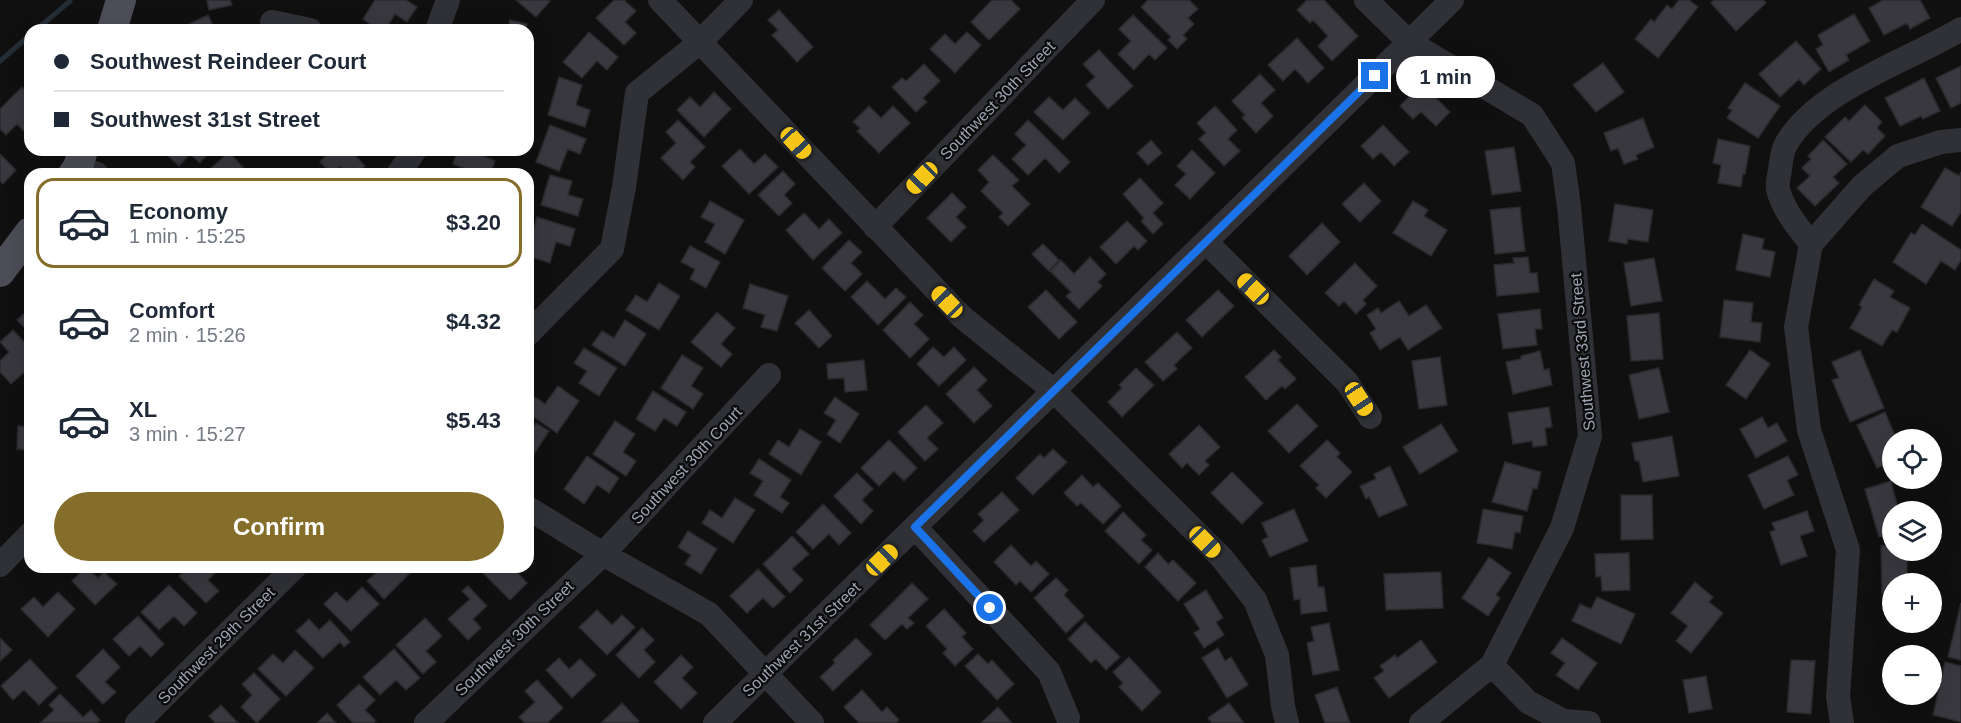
<!DOCTYPE html>
<meta charset="utf-8">
<style>
body{margin:0;font-family:Arial,sans-serif;background:#f6f6f7;color:#1f2937;height:100vh;display:flex;flex-direction:column;font-size:22px;white-space:nowrap}
*{box-sizing:border-box;margin:0}
p{font-size:20px;color:#747a83}
.icon{flex:none;width:33px;height:33px;fill:none;stroke:currentColor;stroke-width:2;stroke-linecap:round;stroke-linejoin:round}
.map{position:relative;flex:1;overflow:hidden}
.details{position:absolute;left:24px;top:168px;width:510px;height:405px;display:flex;flex-direction:column;background:#fff;border-radius:18px;box-shadow:0 6px 24px #0002}
.details>*{flex:none}
.hud{position:absolute;left:24px;top:24px;width:510px;height:132px;border-radius:18px;box-shadow:0 6px 24px #0002;display:grid;align-content:center;height:132px;padding:0 30px;background:#fff}
.tools{position:absolute;left:1882px;top:429px;display:grid;gap:12px}
.tools a{display:grid;place-items:center;width:60px;height:60px;border-radius:50%;background:#fff;box-shadow:0 6px 24px #0002;font-size:30px}
.end{position:absolute;width:27px;height:27px;margin:-14px;border:8px solid #1a73e8;background:#fff;box-shadow:0 0 0 3px #fff}
.from{border-radius:50%}
.bubble{position:absolute;height:42px;border-radius:21px;background:#fff;box-shadow:0 6px 24px #0002;font-size:20px;font-weight:600;line-height:42px;text-align:center}
.car{position:absolute;width:18px;height:36px;margin:-18px -9px;border-radius:8px;box-shadow:0 0 4px 2px #0007;background:linear-gradient(#f5c518 24%,#345 0 40%,#f5c518 0 76%,#345 0 86%,#f5c518 0)}
.hud b{display:flex;align-items:center;gap:21px;height:57px;font-size:22px}
.hud b+b{border-top:2px solid #e0e1e3}
.hud i{width:15px;height:15px;background:#1f2937}
ul{padding:10px 0 0;list-style:none}
li{display:flex;align-items:center;gap:18px;height:90px;margin:0 12px 9px;padding:0 18px;border:3px solid transparent;border-radius:18px}
li div{flex:1}
li b{display:block;font-size:22px}
li em{font-style:normal;font-weight:600}
li.active{border-color:#846e2a}
li>.icon{width:54px;height:54px;stroke-width:1.5}
.primary-button{display:flex;gap:12px;margin-top:auto;padding:12px 30px}
.primary-button a{flex:1;height:69px;border-radius:36px;background:#846e2a;color:#fff;font-size:24px;font-weight:600;line-height:69px;text-align:center}
.map>svg:first-child{display:block}
</style>
<div class="map">
<svg width="1961" height="723" viewBox="0 0 1961 723">
<rect width="100%" height="100%" fill="#101011"/>
<g fill="none" stroke-linecap="round" stroke-linejoin="round">
<!-- stream -->
<path stroke="#252d35" stroke-width="5" d="M36,30L70,1
M0,61L30,35"/>
</g>
<!-- building -->
<path fill="#39383e" stroke="#2a292d" stroke-width="1.5" d="M207,0H230L232,5L209,10Z
M375,0H406L417,7L407,22L395,14L385,30H379L363,19Z
M516,0H548L550,1L536,17Z
M614,0H624L636,11L625,22L636,33L624,45L596,18Z
M992,0H1011L1020,9L989,40L971,22Z
M1148,0H1189L1198,9L1188,18L1194,24L1183,35L1187,39L1177,49L1168,40L1171,37L1141,7Z
M1307,0H1324L1358,36L1332,61L1318,46L1328,36L1313,20L1310,23L1297,10Z
M1679,0H1689L1698,7L1658,58L1635,39L1651,19L1654,22L1667,5L1672,9Z
M1714,0H1763L1766,3L1736,31L1711,3Z
M1883,0H1920L1930,18L1910,29L1907,23L1884,35L1869,8Z
M779,10L813,47L797,62L772,35L778,30L768,20Z
M1854,14L1870,41L1846,55L1849,60L1829,72L1816,49L1823,45L1818,35Z
M208,15L215,30H177Z
M1133,15L1167,48L1155,60L1149,54L1134,70L1118,54L1131,41L1119,29Z
M510,20L527,24L526,30H507Z
M589,32L618,57L607,70L597,61L582,78L563,62Z
M967,32L981,45L955,73L930,49L945,34L955,44Z
M1297,38L1324,68L1308,83L1295,69L1283,81L1268,65Z
M1796,41L1821,69L1804,85L1799,79L1780,97L1759,74Z
M1099,50L1133,86L1108,109L1086,85L1095,77L1083,64Z
M1603,63L1624,92L1596,112L1573,85Z
M924,64L940,81L923,98L927,102L916,112L892,87L902,78L906,81Z
M1961,66V103L1951,108L1936,78Z
M1260,74L1275,90L1261,103L1273,116L1256,133L1242,118L1245,115L1232,101Z
M559,77L582,85L576,105L590,110L585,127L548,115Z
M1924,78L1940,111L1923,119L1921,116L1900,126L1885,98Z
M1745,83L1780,106L1758,138L1727,118L1732,110L1728,108Z
M1422,84L1450,112L1436,126L1421,112L1413,119L1400,106Z
M22,87L30,96V104L26,109L30,113V128L25,132L17,124L6,135L0,129V109Z
M714,92L731,109L704,137L677,110L690,97L700,107Z
M1049,97L1063,110L1075,98L1090,113L1063,140L1034,112Z
M1865,105L1882,122L1877,128L1885,136L1868,154L1863,150L1851,162L1825,137L1845,117L1849,121Z
M869,106L881,118L893,106L910,123L879,153L857,131L860,128L853,122Z
M1215,106L1237,130L1228,139L1240,151L1224,166L1199,139L1206,133L1197,123Z
M1643,118L1654,147L1636,155L1638,159L1624,164L1618,148L1611,151L1604,133Z
M678,120L705,147L690,162L695,167L683,180L661,158L676,143L666,132Z
M1028,120L1070,162L1059,173L1045,158L1028,175L1012,159L1026,145L1015,134Z
M550,125L586,139L580,154L568,149L559,171L536,162Z
M1383,125L1409,152L1394,166L1381,152L1373,159L1361,146Z
M1718,139L1750,146L1745,174H1743L1741,187L1718,183L1721,165L1713,163Z
M1151,140L1162,153L1148,165L1137,153Z
M1823,140L1847,164L1833,177L1839,183L1815,206L1797,188L1810,176L1802,168L1811,159L1808,156Z
M1514,147L1521,191L1492,195L1485,151Z
M740,149L754,164L765,154L778,167L749,194L722,166Z
M169,150H211L200,163L190,154L179,166L166,154Z
M331,150H350L365,166L358,174H348L340,166L332,174L320,162Z
M458,150H470L495,161L490,174H466L468,170L453,164Z
M1192,150L1215,173L1190,199L1175,185L1186,174L1177,166Z
M229,152L249,174H216L211,168Z
M0,154L16,170L3,184L0,181Z
M993,155L1019,180L1012,186L1030,204L1008,226L999,217L1003,213L981,191L989,182L978,170Z
M1945,168L1959,176L1961,172V212L1952,226L1921,207Z
M783,171L795,184L784,195L792,203L779,216L758,195Z
M550,175L572,181L568,195L583,199L578,216L541,205Z
M1140,178L1163,203L1153,213L1163,224L1153,234L1141,221L1144,218L1123,194Z
M1364,183L1381,201L1360,222L1342,204Z
M952,193L966,207L956,217L966,227L951,242L927,218Z
M710,201L744,220L725,254L705,242L715,224L701,217Z
M1413,201L1428,210L1424,216L1447,230L1431,256L1393,233Z
M1615,204L1653,210L1648,242L1628,239L1627,244L1609,241Z
M1520,207L1525,251L1495,254L1490,210Z
M804,213L819,229L829,219L842,233L813,260L786,230Z
M537,217L575,229L570,246L556,242L550,263L528,256V248Z
M1127,221L1147,241L1138,250L1134,246L1116,264L1100,247Z
M1322,223L1340,242L1307,275L1289,256Z
M1922,224L1961,250V260L1955,270L1941,261L1926,284L1893,262L1911,233L1915,235Z
M1743,234L1764,239L1762,249L1775,252L1770,277L1736,270Z
M849,240L862,252L851,263L862,274L845,291L822,268Z
M1043,244L1059,260L1049,271L1032,254Z
M690,246L720,262L706,288L690,279L695,269L681,262Z
M1090,257L1106,274L1098,282L1102,286L1079,309L1066,296L1071,292L1050,271L1061,260L1074,274Z
M1528,257L1530,273H1537L1539,292L1497,296L1494,265L1514,263L1513,258Z
M1654,258L1662,301L1631,306L1624,263Z
M1355,263L1377,286L1363,300L1366,304L1356,314L1344,301L1339,306L1325,293Z
M1874,279L1894,291L1890,297L1910,308L1897,332L1892,330L1882,346L1850,328L1862,307L1859,305Z
M867,281L885,299L896,288L906,297L878,325L851,297Z
M659,283L680,296L659,330L626,310L636,295L647,302Z
M750,284L788,296L777,331L761,327L765,315L743,308Z
M1046,290L1077,322L1059,339L1028,307Z
M1218,290L1234,306L1202,337L1186,320Z
M1724,300L1753,303L1751,322L1762,323L1760,342L1720,337Z
M1399,301L1409,316L1426,305L1442,328L1408,350L1400,337L1380,350L1370,333L1376,329L1367,315L1378,308L1381,313Z
M910,302L923,315L914,324L929,339L910,358L883,330Z
M30,308V333L17,320Z
M1540,309L1542,329H1535L1537,345L1503,349L1498,314Z
M809,310L832,336L819,348L795,323Z
M717,312L735,328L721,344L732,354L721,367L691,342Z
M1659,313L1663,359L1631,361L1627,316Z
M625,320L646,334L625,366L592,345L602,331L614,338Z
M13,330L30,348V367L11,384L0,372V361L9,352L0,342Z
M1177,332L1192,348L1174,365L1177,369L1163,381L1145,362Z
M933,347L944,357L954,347L966,360L939,386L917,364Z
M584,348L617,368L599,396L579,383L587,371L574,363Z
M1274,350L1281,357L1278,360L1296,379L1285,389L1282,386L1266,400L1245,377Z
M1750,350L1770,364L1746,399L1726,385Z
M1860,350L1884,408L1850,422L1832,380L1839,378L1832,362Z
M1540,351L1544,370L1549,369L1552,385L1513,394L1506,362L1521,359V356Z
M682,355L703,368L691,386L703,394L693,409L661,388Z
M1440,357L1447,405L1419,409L1412,361Z
M864,360L867,390L845,392L844,378L828,379L827,364Z
M974,367L987,380L977,390L992,406L974,423L946,394Z
M1136,368L1154,385L1122,417L1108,402L1122,388L1119,385Z
M1659,368L1669,412L1639,419L1629,375Z
M558,386L579,401L557,433L528,413V407L535,397L545,404Z
M653,391L686,412L677,426L664,418L655,431L636,419Z
M835,397L859,414L840,443L827,434L836,420L824,413Z
M1297,404L1318,426L1289,453L1268,431Z
M926,405L943,423L927,438L938,449L925,461L898,432Z
M1549,407L1552,427L1545,428L1547,445L1533,447L1532,441L1513,444L1508,413Z
M1885,412L1897,440H1893V472L1887,475L1882,466L1877,468L1857,425Z
M1762,417L1768,428L1777,423L1787,441L1756,458L1740,429Z
M615,421L635,434L623,452L636,461L626,476L593,454Z
M536,423L549,431L528,463V429L531,430Z
M1441,424L1458,451L1420,474L1403,447Z
M1199,425L1220,447L1205,461L1209,465L1199,475L1187,463L1182,468L1169,454Z
M18,426L30,427V450L17,449Z
M800,429L821,442L801,475L769,454L778,440L789,447Z
M1672,436L1679,476L1643,482L1639,461H1635L1632,443Z
M889,440L917,468L904,481L894,471L879,486L861,468Z
M1327,440L1340,453L1337,457L1352,472L1326,498L1316,488L1319,485L1300,466Z
M1053,449L1067,462L1033,495L1016,478L1040,454L1044,458Z
M587,456L619,478L609,493L597,485L584,504L564,489Z
M1788,456L1798,475L1787,480L1794,495L1764,509L1748,475Z
M759,459L791,480L780,497L789,503L782,513L754,495L763,481L750,473Z
M1505,462L1541,472L1537,489L1533,488L1527,511L1492,502Z
M1390,466L1407,505L1379,517L1369,497L1366,499L1360,486L1376,479L1374,474Z
M1232,472L1263,503L1242,524L1211,493Z
M857,473L873,489L862,500L873,511L861,524L834,496Z
M1082,475L1093,487L1098,483L1121,506L1103,524L1081,503L1077,506L1064,493Z
M1891,481L1899,512H1893V533L1879,537L1865,489Z
M1002,492L1019,510L984,542L973,531L984,520L978,514Z
M1621,495H1652L1653,539L1621,540Z
M735,498L755,510L733,543L702,523L710,510L722,518Z
M823,504L851,533L839,545L829,534L813,549L796,532Z
M1294,509L1308,541L1270,557L1262,540L1268,537L1262,523Z
M1483,509L1523,516L1520,533L1515,532L1512,549L1477,543Z
M1807,511L1814,531L1800,536L1807,556L1781,565L1770,532L1775,530L1772,523Z
M1123,512L1146,535L1141,540L1152,550L1139,564L1105,531Z
M688,531L717,549L701,574L685,564L691,555L678,547Z
M792,536L809,554L792,569L803,580L790,593L763,564Z
M1011,545L1031,566L1036,561L1049,574L1031,592L1020,581L1016,585L994,562Z
M1893,545V550H1907V575H1914V584H1893V594H1882L1881,546Z
M1158,553L1168,564L1173,560L1196,583L1178,601L1145,567Z
M1629,553L1630,590L1602,591L1601,576L1596,577L1595,554Z
M1489,557L1511,573L1496,595L1500,598L1488,616L1462,598Z
M1316,565L1318,587H1324L1327,611L1301,614L1300,599L1294,600L1290,568Z
M86,567L98,578L104,572L117,584L95,605L72,581Z
M188,567H217L219,569L208,580L219,591L206,603L179,576Z
M382,567H408L412,571L384,599L367,581Z
M488,567H512L527,583L510,600L482,572Z
M758,569L785,597L773,608L763,598L747,613L730,596Z
M1441,572L1443,608L1386,610L1384,574Z
M1056,578L1068,590L1064,595L1084,616L1066,633L1034,598Z
M1695,582L1713,597L1709,602L1723,613L1691,653L1676,641L1688,626L1671,613Z
M912,583L928,599L908,618L914,623L907,629L902,624L885,640L870,625Z
M169,585L197,613L184,626L174,616L159,630L141,612Z
M468,586L487,606L473,619L481,628L468,640L448,619L470,599L462,591Z
M362,587L379,604L351,631L324,604L336,592L347,602Z
M1206,590L1223,618L1216,622L1224,635L1204,648L1194,633L1200,629L1184,604Z
M58,592L75,609L48,637L21,609L34,597L43,607Z
M1597,597L1635,614L1621,644L1572,621L1580,604L1591,609Z
M1961,603V660L1948,657Z
M944,609L966,633L962,637L973,649L955,666L943,653L947,649L926,626Z
M597,610L612,625L622,615L635,627L607,655L579,627Z
M138,616L164,644L151,657L140,646L129,656L113,639Z
M425,618L442,636L426,651L436,662L423,674L396,645Z
M309,619L319,630L330,620L350,642L344,647L340,642L323,658L296,631Z
M1085,622L1120,657L1106,670L1096,659L1091,663L1068,639Z
M1329,623L1339,670L1313,675L1307,643L1314,641L1311,627Z
M642,628L654,640L644,650L655,662L639,678L616,655Z
M0,638L12,650L0,661Z
M856,638L872,654L833,691L820,677L835,663L833,660Z
M1562,638L1597,663L1578,690L1556,675L1565,663L1551,653Z
M1421,640L1437,662L1389,698L1374,678L1384,671L1380,666L1395,655L1397,658Z
M1218,648L1225,661L1231,657L1248,685L1227,698L1202,658Z
M103,649L120,667L105,682L116,692L103,704L76,676Z
M394,649L420,678L406,690L396,680L380,695L363,677Z
M295,650L314,668L286,696L258,669L273,654L283,663Z
M978,654L988,664L992,660L1014,684L997,700L965,666Z
M681,655L693,667L682,678L697,693L681,709L654,682Z
M1129,657L1161,692L1142,711L1119,687L1123,683L1113,672Z
M559,658L569,669L580,659L596,675L572,698L546,670Z
M30,659L57,688L39,705L24,690L13,700L1,686Z
M1791,660L1815,661L1811,714L1787,712Z
M1945,662L1961,666V722L1933,715Z
M254,673L280,699L257,723L241,707L252,695L242,684Z
M1706,676L1712,709L1689,713L1683,680Z
M537,680L563,708L547,723H525L519,717L535,702L525,691Z
M359,684L375,700L365,710L376,721L373,723H353L337,705Z
M1337,687L1350,723H1325L1315,695Z
M862,690L882,712L887,707L899,720L896,723H859L844,707Z
M60,694L83,717L91,710L100,720L97,723H40L54,710L49,705Z
M622,703L639,721L637,723H601Z
M1229,703L1244,723H1212L1208,718Z
M221,705L238,723H215L209,716Z
M998,707L1012,723H981Z
M327,713L336,723H317Z"/>
<g fill="none" stroke-linecap="round" stroke-linejoin="round">
<!-- minor -->
<path stroke="#303136" stroke-width="24" d="M660,0L962,317L1054,391L1222,558L1255,600L1277,655L1283,706L1287,723
M1366,0L1409,42L1532,115L1563,163L1569,206L1590,436L1562,528L1492,665L1421,723
M272,22L310,30
M437,30L448,0
M78,167L97,174
M398,174L415,150
M875,227L1093,0
M1206,242L1347,382L1370,417
M1811,244C1799,229 1782,208 1778,189C1777,183 1779,176 1780,170C1781,162 1782,151 1786,144C1818,89 1908,61 1961,29
M528,334L612,249L624,187L637,93L700,42L741,0
M528,508L603,554L709,614L812,723
M915,527L1049,672L1068,718
M0,565L30,534
M1492,665L1528,702L1564,721L1589,723
M137,723L295,567
M426,723L603,554L769,375
M715,723L1452,0
M1842,723L1838,697L1848,550L1809,430L1796,327L1811,244L1862,186L1898,156L1941,142L1961,140"/>
<!-- major -->
<path stroke="#4c4d56" stroke-width="30" d="M112,30L121,0
M73,174L78,167L83,150
M0,272L30,232"/>
</g>
<g fill="none" stroke-linecap="round" stroke-linejoin="round">
<!-- route -->
<path stroke="#1a73e8" stroke-width="8" d="M990,608L915,527L1375,76"/>
</g>
<g text-anchor="middle" stroke-width="4.5" stroke-linejoin="round" paint-order="stroke">
<!-- street labels -->
<g font-size="16" fill="#9fa4b3" stroke="#0b0b0c">
<text transform="translate(997 100) rotate(-46)" y="6">Southwest 30th Street</text>
<text transform="translate(1582 352) rotate(-95)" y="6">Southwest 33rd Street</text>
<text transform="translate(686 465) rotate(-47)" y="6">Southwest 30th Court</text>
<text transform="translate(514 638) rotate(-44)" y="6">Southwest 30th Street</text>
<text transform="translate(801 639) rotate(-44)" y="6">Southwest 31st Street</text>
<text transform="translate(216 645) rotate(-45)" y="6">Southwest 29th Street</text>
</g>
</g>
</svg>
<div class="tools">
<a><svg class="icon" aria-label="locate" viewBox="0 0 24 24"><circle cx="12" cy="12" r="6"/><path d="M12 2v4M12 18v4M2 12h4M18 12h4"/></svg></a>
<a><svg class="icon" aria-label="layers" viewBox="0 0 24 24"><path d="M12 4l9 5-9 5-9-5zM3 14l9 5 9-5"/></svg></a>
<a>+</a>
<a>−</a>
</div>
<i class="end from" style="left:990px;top:608px"></i>
<i class="end" style="left:1375px;top:76px"></i>
<div class="bubble" style="left:1396px;top:56px;width:99px">1 min</div>
<i class="car" style="left:796px;top:143px;rotate:137deg"></i>
<i class="car" style="left:922px;top:178px;rotate:224deg"></i>
<i class="car" style="left:1253px;top:289px;rotate:314deg"></i>
<i class="car" style="left:947px;top:302px;rotate:316deg"></i>
<i class="car" style="left:1359px;top:399px;rotate:147deg"></i>
<i class="car" style="left:1205px;top:542px;rotate:135deg"></i>
<i class="car" style="left:882px;top:560px;rotate:46deg"></i>
<div class="hud">
<b><i class="from"></i>Southwest Reindeer Court</b>
<b><i></i>Southwest 31st Street</b>
</div>
<section class="details">
<ul>
<li class="active"><svg class="icon" aria-label="car" viewBox="0 0 24 24"><path d="M5 17H2v-5l4-1 3-4h7l3 4 3 1v5h-3M9 17h6M6 11h13"/><circle cx="7" cy="17" r="2"/><circle cx="17" cy="17" r="2"/></svg><div><b>Economy</b><p>1 min · 15:25</p></div><em>$3.20</em></li>
<li><svg class="icon" aria-label="car" viewBox="0 0 24 24"><path d="M5 17H2v-5l4-1 3-4h7l3 4 3 1v5h-3M9 17h6M6 11h13"/><circle cx="7" cy="17" r="2"/><circle cx="17" cy="17" r="2"/></svg><div><b>Comfort</b><p>2 min · 15:26</p></div><em>$4.32</em></li>
<li><svg class="icon" aria-label="car" viewBox="0 0 24 24"><path d="M5 17H2v-5l4-1 3-4h7l3 4 3 1v5h-3M9 17h6M6 11h13"/><circle cx="7" cy="17" r="2"/><circle cx="17" cy="17" r="2"/></svg><div><b>XL</b><p>3 min · 15:27</p></div><em>$5.43</em></li>
</ul>
<div class="primary-button"><a>Confirm</a></div>
</section>
</div>
